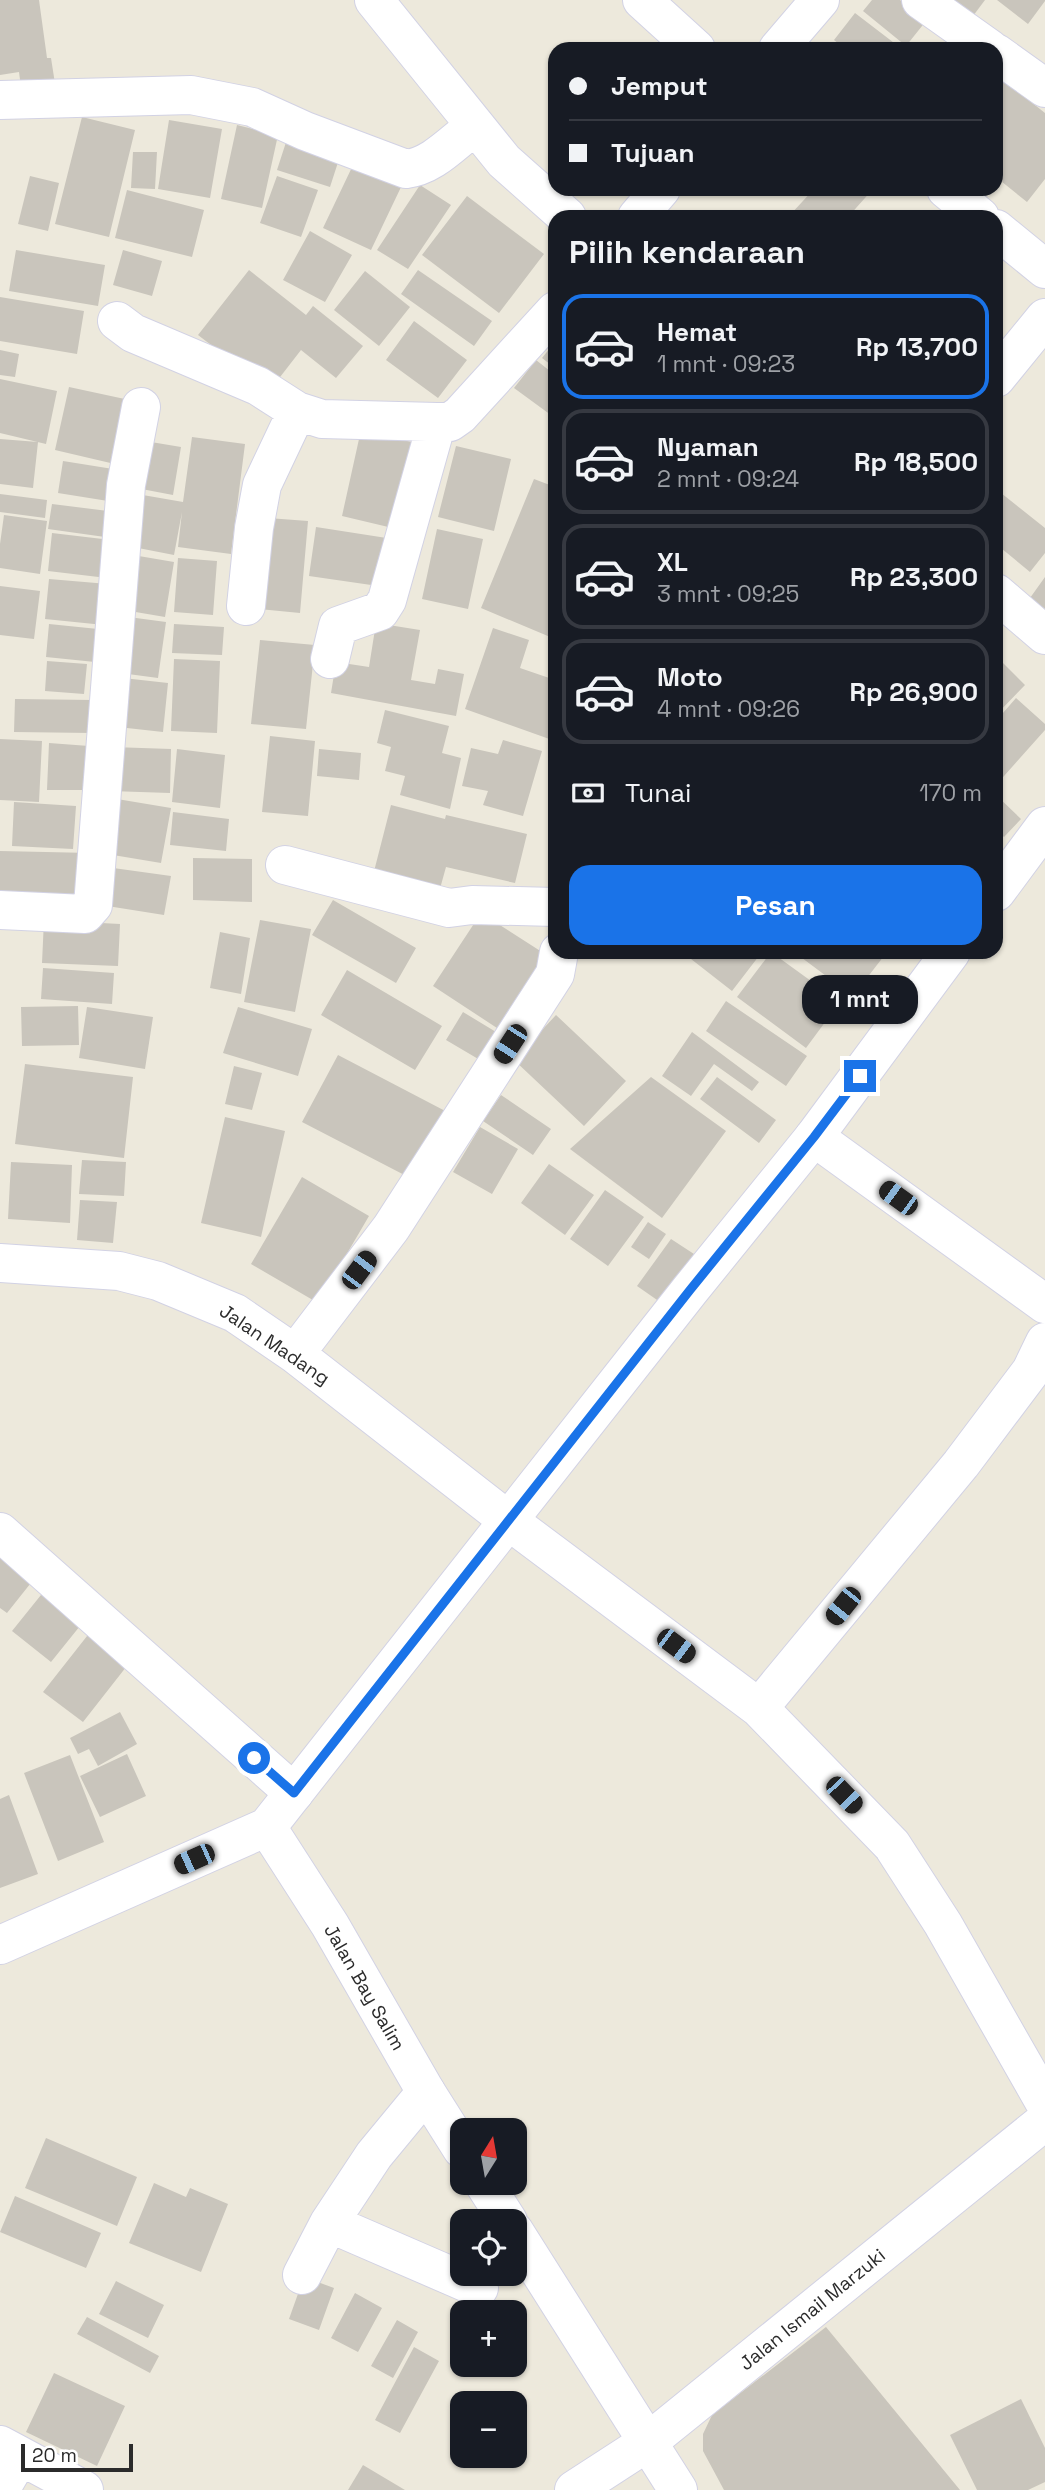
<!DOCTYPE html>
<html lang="id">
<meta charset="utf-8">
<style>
body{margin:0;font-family:"Space Grotesk",sans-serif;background:#242831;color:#f1f3f6;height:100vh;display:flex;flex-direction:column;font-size:26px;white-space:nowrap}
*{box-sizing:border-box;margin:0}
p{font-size:23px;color:#9ea1a6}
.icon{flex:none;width:38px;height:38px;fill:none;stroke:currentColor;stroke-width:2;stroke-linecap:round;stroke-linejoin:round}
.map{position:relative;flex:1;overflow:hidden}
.details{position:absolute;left:548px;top:210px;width:455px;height:749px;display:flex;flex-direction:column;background:#171b24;border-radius:21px;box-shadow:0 2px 5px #0004}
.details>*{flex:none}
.guide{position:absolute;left:548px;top:42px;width:455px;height:154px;border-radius:21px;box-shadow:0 2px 5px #0004;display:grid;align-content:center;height:154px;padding:0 21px;background:#171b24}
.needle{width:46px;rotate:11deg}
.fabs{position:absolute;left:450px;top:2118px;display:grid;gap:14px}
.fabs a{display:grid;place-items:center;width:77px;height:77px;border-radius:14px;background:#171b24;box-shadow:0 2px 5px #0004;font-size:35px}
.scale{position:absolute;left:21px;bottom:18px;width:112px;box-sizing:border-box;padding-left:7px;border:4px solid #2b2b2b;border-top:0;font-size:19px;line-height:24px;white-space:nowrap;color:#2b2b2b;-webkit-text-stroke:5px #fff;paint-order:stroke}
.end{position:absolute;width:32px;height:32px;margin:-16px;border:9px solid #1a73e8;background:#fff;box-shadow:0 0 0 4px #fff}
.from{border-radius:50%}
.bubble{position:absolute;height:49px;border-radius:21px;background:#171b24;box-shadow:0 2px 5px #0004;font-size:23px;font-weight:700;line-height:49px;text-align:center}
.car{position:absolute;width:21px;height:42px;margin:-21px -10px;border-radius:9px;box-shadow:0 0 5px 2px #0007;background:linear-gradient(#222 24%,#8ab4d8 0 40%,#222 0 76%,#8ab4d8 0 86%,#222 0)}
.guide b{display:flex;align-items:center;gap:24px;height:66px;font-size:26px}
.guide b+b{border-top:2px solid #363941}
.guide i{width:18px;height:18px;background:#f1f3f6}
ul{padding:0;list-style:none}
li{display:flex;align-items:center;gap:21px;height:105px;margin:0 14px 10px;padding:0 7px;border:4px solid #363941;border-radius:21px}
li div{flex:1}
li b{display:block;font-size:26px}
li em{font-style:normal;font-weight:700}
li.on{border-color:#1a73e8}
li>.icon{width:63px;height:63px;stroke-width:1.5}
h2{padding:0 21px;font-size:32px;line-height:84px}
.pay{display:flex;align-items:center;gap:18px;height:77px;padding:0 21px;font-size:26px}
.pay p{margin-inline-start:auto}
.button{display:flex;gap:14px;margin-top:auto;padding:14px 21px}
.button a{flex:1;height:80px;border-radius:21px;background:#1a73e8;color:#fff;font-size:28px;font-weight:700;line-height:80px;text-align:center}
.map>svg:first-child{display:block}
</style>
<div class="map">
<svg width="1045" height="2490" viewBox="0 0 1045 2490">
<rect width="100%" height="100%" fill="#ede9dc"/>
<!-- building -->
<path fill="#c9c5bc" d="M0,0H39L47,58H51L56,90L22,95L19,72L0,75Z
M872,0H900L926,21L906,46L863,11Z
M952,0H985L973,16Z
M997,0H1045V1L1028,24Z
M855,13L902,49H845L834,40Z
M996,74L1045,113V179L1027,202L996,177Z
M82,117L135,130L109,237L55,224Z
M169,120L222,129L210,198L158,189Z
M237,125L278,135L262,208L221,199Z
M289,133L342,150L330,187L277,170Z
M133,152H157L155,189L131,188Z
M354,163L402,185L371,250L323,228Z
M30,176L59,183L48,231L18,224Z
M277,176L318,190L301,237L260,223Z
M420,185L451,205L408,269L377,250Z
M814,189H873L848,217H792L790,215Z
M127,190L204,210L192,257L115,238Z
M467,196L544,254L499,313L422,255Z
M310,231L352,255L325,302L283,280Z
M16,250L105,265L98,306L9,291Z
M123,250L162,261L152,296L113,285Z
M249,270L306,315L313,306L363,346L336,378L301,350L270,390L198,335Z
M418,270L492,321L474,346L401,294Z
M365,271L410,307L379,346L334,310Z
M0,297L84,311L77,354L0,341Z
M414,321L467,360L438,398L386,360Z
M555,342V368L542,358Z
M0,350L19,354L15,377L0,375Z
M536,360L555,375V418L514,388Z
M0,379L57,391L46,444L0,433Z
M69,387L134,401L119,465L55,450Z
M361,430L420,444L401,530L342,516Z
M192,437L245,444L231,554L178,547L182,512L174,555L128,546L137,494L183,502Z
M0,439L38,442L33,488L0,484Z
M139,440L181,447L173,495L131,487Z
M456,446L511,459L494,531L438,517Z
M63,461L113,469L108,501L58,493Z
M534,479L555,487V639L481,608Z
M1001,493L1045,528V553L1030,572L996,544V499Z
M0,494L47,500L45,518L0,512Z
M52,504L108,511L105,537L48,529Z
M4,515L47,521L40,574L0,568V544Z
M268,518L308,521L300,613L259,609Z
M316,527L393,539L385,587L309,576Z
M437,529L483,539L468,609L422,599Z
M52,533L111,540L107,578L48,571Z
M127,554L174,562L165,617L118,609Z
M178,558L217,561L213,615L174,612Z
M1045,577V609L1030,598Z
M49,579L108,584L104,625L45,619Z
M0,586L40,591L34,639L0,635Z
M121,616L166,622L158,678L113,672Z
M376,623L420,630L411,680L435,684L438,669L464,674L456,716L331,693L336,662L369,667Z
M49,624L98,629L95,662L46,657Z
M174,624L224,627L222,655L172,653Z
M493,628L529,640L520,668L555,680V741L465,709Z
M260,640L315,645L306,729L251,724Z
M996,656L1025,685L996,715Z
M174,659L220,661L217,733L171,731Z
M47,661L87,664L84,694L45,691Z
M114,677L168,683L163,732L109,726Z
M1016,698L1045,724V730L996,785V721Z
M15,699L93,700L92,733L14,732Z
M385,710L449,726L442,753L461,758L450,809L400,795L405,776L385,771L391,747L377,743Z
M270,736L315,741L308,816L262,812Z
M0,739L42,741L39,802L0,800Z
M503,740L542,751L523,816L483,805L488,791L462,786L471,748L498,754Z
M49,743L89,746L84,790H47Z
M112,747L171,749L170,793L110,791Z
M177,749L225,755L220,808L172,802Z
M319,749L361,753L359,780L317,776Z
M996,795L1021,819L1004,837L996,830Z
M111,798L171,808L161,863L101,853Z
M14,802L76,806L73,849L12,846Z
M391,805L445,819L446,815L527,834L515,883L446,867L436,903L370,887Z
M173,812L229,819L226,851L170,845Z
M0,851L91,853L90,910L0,896Z
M193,858L252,859V902L193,900Z
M106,867L171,876L164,915L101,905Z
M333,900L416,948L396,983L312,935Z
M481,913L545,954L497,1028L433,986Z
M44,920L120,924L118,966L42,963Z
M260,920L311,929L295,1012L244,1002Z
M220,932L250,938L241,994L210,988Z
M697,952H762L732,991L691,959Z
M771,952L840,1002L806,1048L737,997Z
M794,952H887L853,996Z
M43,968L114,973L112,1004L41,999Z
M347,970L442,1026L415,1070L321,1015Z
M726,1001L807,1056L786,1086L706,1031Z
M78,1006L79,1045L22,1046L21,1007Z
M87,1007L153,1017L145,1069L79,1058Z
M238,1007L312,1029L298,1076L223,1053Z
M463,1012L501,1035L485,1063L446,1040Z
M556,1015L626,1081L584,1126L514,1060Z
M692,1032L759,1082L752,1091L714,1064L691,1096L662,1076Z
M338,1055L451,1114L416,1181L302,1122Z
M25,1064L133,1077L124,1158L15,1144Z
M234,1066L262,1073L252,1110L225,1104Z
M651,1077L726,1131L662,1218L570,1149Z
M717,1077L776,1120L759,1143L700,1099Z
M501,1095L551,1129L533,1155L483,1121Z
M225,1117L285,1131L261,1237L201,1223Z
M480,1127L518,1149L492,1194L453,1172Z
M82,1160L126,1162L124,1196L79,1194Z
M11,1162L72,1165L70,1223L8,1219Z
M549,1164L594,1195L565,1235L521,1203Z
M302,1177L369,1216L318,1303L251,1264Z
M605,1190L644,1217L608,1266L570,1239Z
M80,1200L117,1202L113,1243L77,1240Z
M648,1222L666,1234L649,1259L631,1247Z
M671,1239L694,1254L660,1302L637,1286Z
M0,1543L38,1574L7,1613L0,1608Z
M45,1590L84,1621L51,1662L12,1631Z
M91,1631L130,1662L83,1722L43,1692Z
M120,1712L137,1744L98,1766L89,1749L78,1754L70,1738Z
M127,1754L146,1796L100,1817L80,1776Z
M70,1755L104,1842L58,1861L24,1773Z
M9,1795L38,1874L0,1888V1799Z
M46,2138L137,2177L117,2226L25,2188Z
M154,2183L186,2197L190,2188L228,2204L201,2272L129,2243Z
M15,2196L101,2233L86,2268L0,2232Z
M304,2277L334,2288L319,2330L289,2319Z
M116,2281L164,2305L148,2338L99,2314Z
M355,2293L382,2308L358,2352L331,2338Z
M87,2317L159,2356L150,2373L77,2334Z
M397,2320L418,2332L393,2378L371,2366Z
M826,2327L960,2490H724L703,2451V2434L712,2415Z
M414,2347L439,2361L400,2433L375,2420Z
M54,2373L125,2406L97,2466L26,2432Z
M1021,2399L1045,2448V2482L1028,2490H977L950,2435Z
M363,2465L405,2490H348Z"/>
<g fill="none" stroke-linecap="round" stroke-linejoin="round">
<!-- street casing -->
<g stroke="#d2d2e4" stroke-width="40">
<path id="street" d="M374,0L504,161L567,217
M642,0L696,49
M921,0L990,49
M778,49L820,0
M996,53L1045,88
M0,100L191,95L252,107L305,131L406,169C433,166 453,142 474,127
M946,189L980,217
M637,217L661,189
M996,229L1045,269
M117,321L133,333L258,386L297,411L322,419L437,422H450L460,415L555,311
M996,378L1045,318
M996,593L1045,635
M246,606L254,528L262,485L297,411
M330,659L338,626L380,611L387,600L437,422
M285,865L449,908L472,905L555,907
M0,910L85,914L93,905L126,485L141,407
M814,1137L1045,1304
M0,1263L119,1271L158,1281L235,1313L295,1354L509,1521L759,1708L892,1845L943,1924L1045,2103
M295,1354L391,1228L555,974L559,952
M0,1532L294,1793
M759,1708L961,1464L1031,1371L1045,1342
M329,2223L479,2288
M302,2275L329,2223L374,2155L426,2092
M0,2445L84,2490
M0,2490L20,2456
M574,2490L648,2442L1045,2121"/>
</g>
<!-- secondary casing -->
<g stroke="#d2d2e4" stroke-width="40">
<path id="secondary" d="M996,892L1045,826
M267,1827L330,1925L426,2092L462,2149
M0,1945L267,1827L690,1290L814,1137L951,952
M483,2182L508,2221
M514,2231L678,2490"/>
</g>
<!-- street -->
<use href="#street" stroke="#fff" stroke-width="38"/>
<!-- secondary -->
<use href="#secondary" stroke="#fff" stroke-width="38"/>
</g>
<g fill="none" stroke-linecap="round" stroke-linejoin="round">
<!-- route -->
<path stroke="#1a73e8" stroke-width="9" d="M254,1758L294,1793L690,1290L814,1137L860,1076"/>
</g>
<g text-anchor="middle" stroke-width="6" stroke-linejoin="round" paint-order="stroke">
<!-- street labels -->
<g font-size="19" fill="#2b2b2b" stroke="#fff">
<text transform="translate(275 1344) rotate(34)" y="7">Jalan Madang</text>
<text transform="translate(365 1987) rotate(60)" y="7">Jalan Bay Salim</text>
<text transform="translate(812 2309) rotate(-39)" y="7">Jalan Ismail Marzuki</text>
</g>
</g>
</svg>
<div class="fabs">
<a><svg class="needle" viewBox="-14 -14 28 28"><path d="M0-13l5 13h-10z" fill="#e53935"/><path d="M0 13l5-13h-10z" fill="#9ea1a6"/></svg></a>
<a><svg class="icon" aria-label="locate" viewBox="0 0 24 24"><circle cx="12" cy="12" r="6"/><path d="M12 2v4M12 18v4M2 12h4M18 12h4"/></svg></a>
<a>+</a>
<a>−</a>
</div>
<div class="scale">20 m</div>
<i class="end from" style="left:254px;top:1758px"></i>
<i class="end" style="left:860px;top:1076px"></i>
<div class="bubble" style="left:802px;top:975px;width:116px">1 mnt</div>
<i class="car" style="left:510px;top:1044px;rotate:213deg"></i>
<i class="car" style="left:898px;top:1198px;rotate:306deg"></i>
<i class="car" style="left:359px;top:1270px;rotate:37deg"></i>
<i class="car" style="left:843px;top:1606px;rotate:219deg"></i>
<i class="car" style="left:676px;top:1646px;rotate:127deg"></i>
<i class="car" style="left:844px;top:1795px;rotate:136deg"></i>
<i class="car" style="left:194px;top:1859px;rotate:246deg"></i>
<div class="guide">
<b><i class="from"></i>Jemput</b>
<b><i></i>Tujuan</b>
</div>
<section class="details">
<h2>Pilih kendaraan</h2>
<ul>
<li class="on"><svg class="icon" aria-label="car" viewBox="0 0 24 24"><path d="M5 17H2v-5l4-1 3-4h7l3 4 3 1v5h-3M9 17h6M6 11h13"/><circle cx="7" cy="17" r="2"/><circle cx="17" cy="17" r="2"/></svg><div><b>Hemat</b><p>1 mnt · 09:23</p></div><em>Rp 13,700</em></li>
<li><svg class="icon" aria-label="car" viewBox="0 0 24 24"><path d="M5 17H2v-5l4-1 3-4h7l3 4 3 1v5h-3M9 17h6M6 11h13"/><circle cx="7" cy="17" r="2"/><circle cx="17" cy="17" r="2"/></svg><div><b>Nyaman</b><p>2 mnt · 09:24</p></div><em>Rp 18,500</em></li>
<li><svg class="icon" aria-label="car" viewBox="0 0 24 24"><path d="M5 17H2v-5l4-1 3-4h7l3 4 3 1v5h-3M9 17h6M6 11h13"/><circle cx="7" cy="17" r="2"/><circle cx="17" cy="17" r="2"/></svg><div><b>XL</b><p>3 mnt · 09:25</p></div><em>Rp 23,300</em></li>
<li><svg class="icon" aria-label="car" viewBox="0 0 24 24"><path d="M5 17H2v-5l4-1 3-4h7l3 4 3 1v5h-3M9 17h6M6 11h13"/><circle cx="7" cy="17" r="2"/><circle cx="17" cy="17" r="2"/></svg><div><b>Moto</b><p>4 mnt · 09:26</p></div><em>Rp 26,900</em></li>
</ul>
<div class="pay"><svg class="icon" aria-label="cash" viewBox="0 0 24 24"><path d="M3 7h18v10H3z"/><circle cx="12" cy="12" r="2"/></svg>Tunai<p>170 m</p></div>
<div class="button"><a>Pesan</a></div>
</section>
</div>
